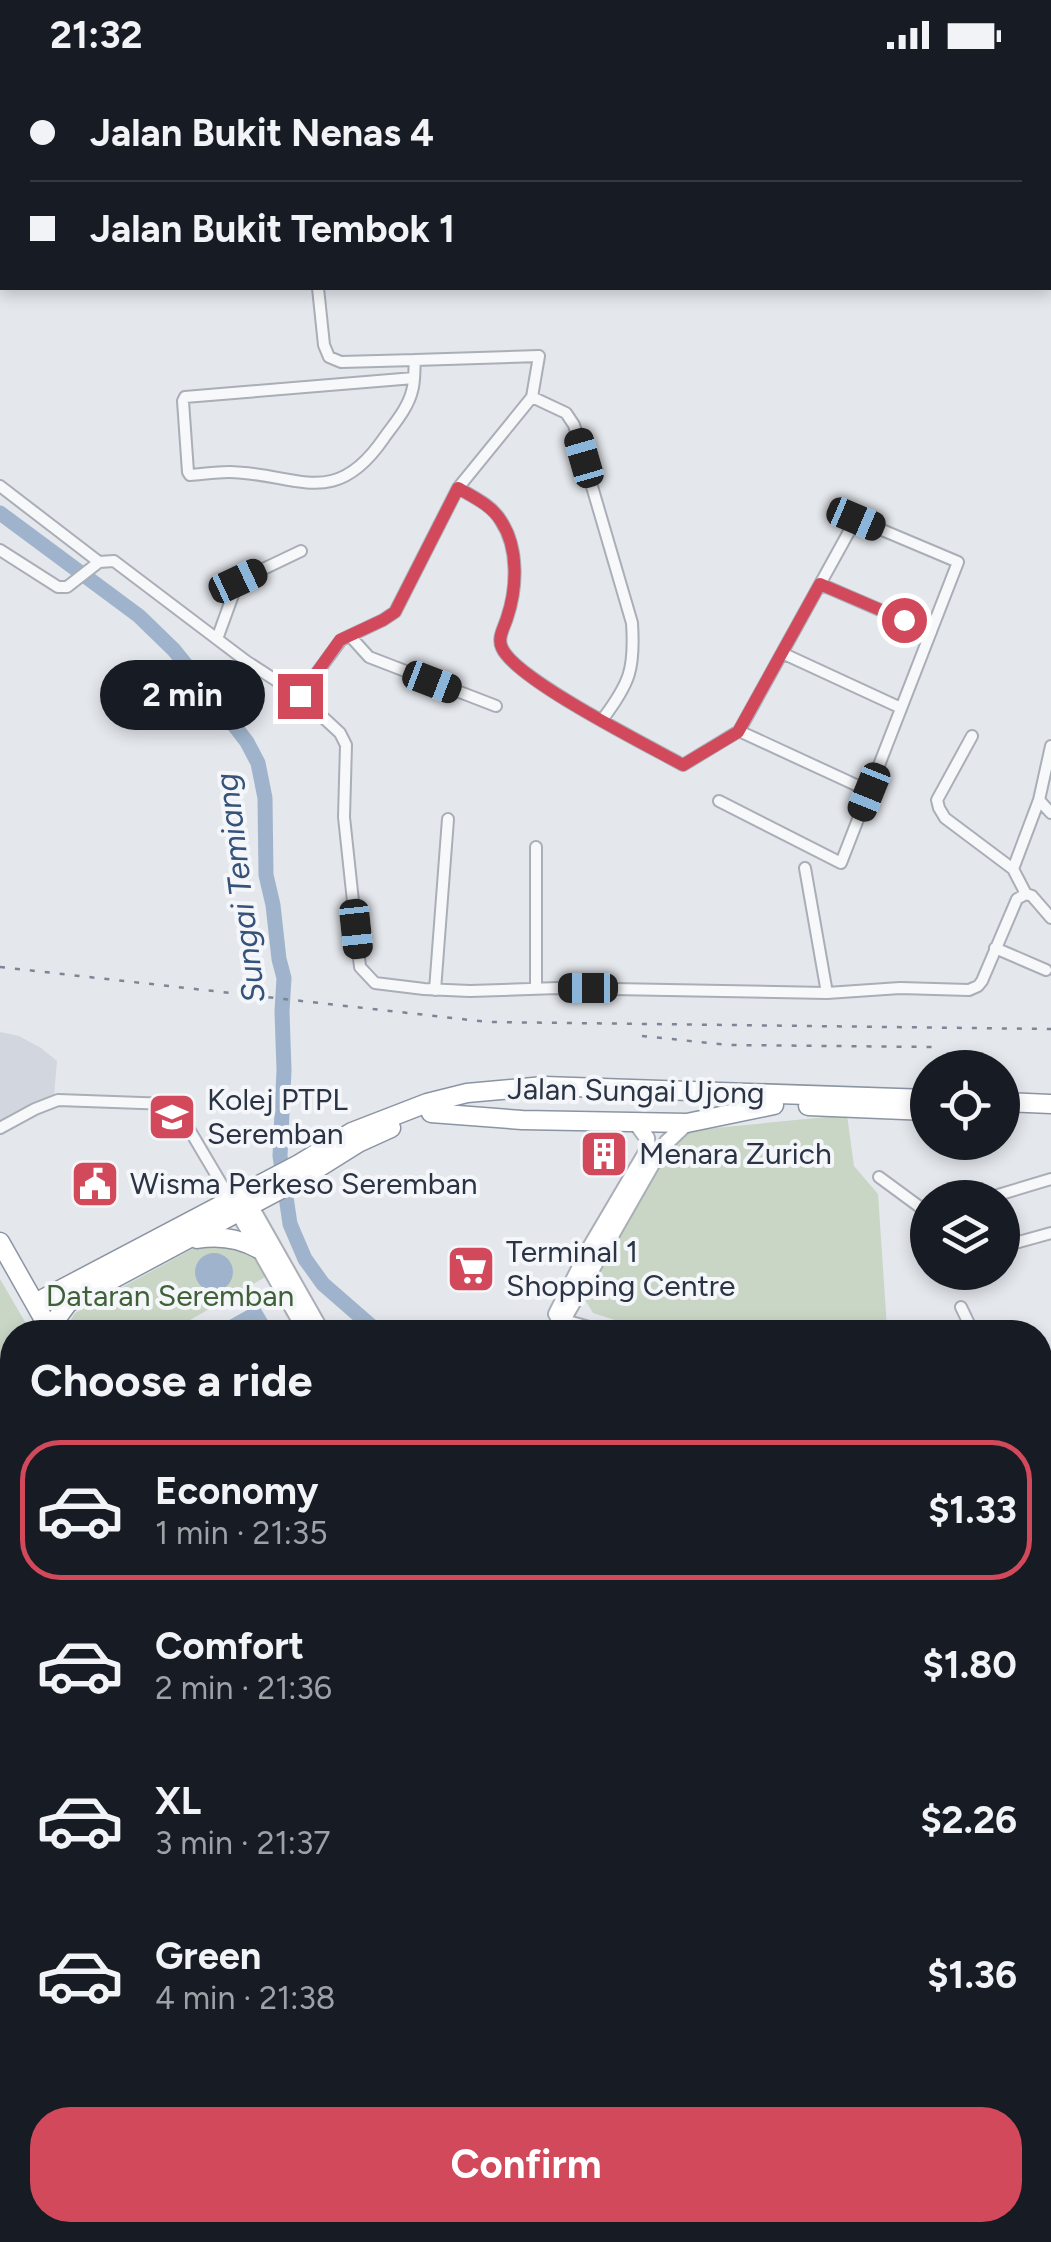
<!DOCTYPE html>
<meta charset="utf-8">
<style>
body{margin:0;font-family:Figtree,sans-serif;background:#242831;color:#f1f3f6;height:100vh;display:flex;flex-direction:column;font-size:38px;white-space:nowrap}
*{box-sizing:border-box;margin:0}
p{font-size:32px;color:#9ea1a6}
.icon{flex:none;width:55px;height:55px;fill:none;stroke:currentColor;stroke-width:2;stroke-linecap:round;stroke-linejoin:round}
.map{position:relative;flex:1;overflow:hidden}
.side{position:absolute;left:0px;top:1250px;width:1052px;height:922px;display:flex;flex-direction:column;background:#171b24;border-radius:40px 40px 0 0;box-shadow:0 5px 15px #0003}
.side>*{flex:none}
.guide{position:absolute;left:0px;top:0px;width:1052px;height:220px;box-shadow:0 5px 15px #0003;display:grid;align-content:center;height:220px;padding:0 30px;background:#171b24}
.buttons{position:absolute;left:910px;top:980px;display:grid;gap:20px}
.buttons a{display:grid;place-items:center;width:110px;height:110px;border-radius:50%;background:#171b24;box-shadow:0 5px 15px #0003;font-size:50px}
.end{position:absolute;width:45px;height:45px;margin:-22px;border:12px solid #d1495b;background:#fff;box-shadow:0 0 0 5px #fff}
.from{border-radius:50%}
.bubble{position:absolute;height:70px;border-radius:35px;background:#171b24;box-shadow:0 5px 15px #0003;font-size:32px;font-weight:700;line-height:70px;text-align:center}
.car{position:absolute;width:30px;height:60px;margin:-30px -15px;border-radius:12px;box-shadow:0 0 8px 2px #0007;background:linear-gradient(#222 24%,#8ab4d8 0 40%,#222 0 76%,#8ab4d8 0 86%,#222 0)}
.guide b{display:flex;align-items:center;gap:35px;height:95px;font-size:38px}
.guide b+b{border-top:2px solid #363941}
.guide i{width:25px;height:25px;background:#f1f3f6}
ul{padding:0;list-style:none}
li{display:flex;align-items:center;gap:30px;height:140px;margin:0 20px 15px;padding:0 10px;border:5px solid transparent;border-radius:40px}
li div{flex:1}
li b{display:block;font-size:38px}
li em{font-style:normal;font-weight:700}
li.selected{border-color:#d1495b}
li>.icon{width:90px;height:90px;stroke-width:1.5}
h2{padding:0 30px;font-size:45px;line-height:120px}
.button{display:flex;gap:20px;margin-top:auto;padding:20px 30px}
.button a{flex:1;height:115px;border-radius:40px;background:#d1495b;color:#fff;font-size:40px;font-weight:700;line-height:115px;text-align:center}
.status{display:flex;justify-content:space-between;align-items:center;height:70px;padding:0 50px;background:#171b24;direction:ltr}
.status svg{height:28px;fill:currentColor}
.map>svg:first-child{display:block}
</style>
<div class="status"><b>21:32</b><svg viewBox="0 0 49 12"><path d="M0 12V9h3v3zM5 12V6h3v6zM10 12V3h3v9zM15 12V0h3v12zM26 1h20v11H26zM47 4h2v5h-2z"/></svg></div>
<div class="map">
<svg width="1051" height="2172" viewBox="0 0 1051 2172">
<rect width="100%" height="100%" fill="#e4e7ec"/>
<!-- built -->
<path fill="#d2d6de" d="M0,962L19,966L41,978L57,991L54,1026L0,1053Z
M1051,1769V2046L1040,1987V1775Z"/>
<!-- green -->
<path fill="#c9d6c5" d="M847,1045L854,1096L878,1124L887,1258L890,1262H750C726,1257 703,1264 678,1262C648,1261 621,1252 593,1243L584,1228L671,1068L684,1061Z
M231,1174L255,1183L267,1206L169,1262H65L64,1261L75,1243L196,1177Z
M0,1209L31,1262H12V1396L0,1403Z
M1040,1586L1051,1588V1729L1040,1733Z
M0,2109L12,2113V2160H60L58,2172H0Z"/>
<!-- water -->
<path fill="#9fb4cc" d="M195 1202a19 19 0 1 1 38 0a19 19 0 1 1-38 0Z
M258,1234L275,1262H208Z"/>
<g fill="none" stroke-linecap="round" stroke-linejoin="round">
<!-- river -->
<path stroke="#9fb4cc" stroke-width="15" d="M0,443L139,546L174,580L227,646L247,672L258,693L265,728L266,805L273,835L279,889L284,908L282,941L284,1000L280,1086L290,1154L305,1189L323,1214L378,1262
M712,2172L725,2160"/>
<!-- minor casing -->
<g stroke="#a9aeb7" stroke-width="14">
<path id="minor" d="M294,0L295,2
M318,218L324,275L329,287L341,292L415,290
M532,327L566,343L574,355L632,553C635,599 630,613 602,650
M0,416L99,492L114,491L246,591L300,626L340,663L346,675L344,747L360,897L375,913L424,919L470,921L558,918L827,923L900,918L969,920L978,916L982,911L1017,829L1026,824
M458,418C473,427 492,435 501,451C519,478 517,519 507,548C504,558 497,568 502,578C515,609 649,676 683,695L739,661L856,449L958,492L841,793L719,731
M0,480L58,517H67L99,492
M820,514L931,562
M350,566L369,587L496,636
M217,569L238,511L301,481
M782,583L901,638
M300,626L341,570L383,550L395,542L458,418L532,327L539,286L415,290C414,300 415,312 412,321C408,338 394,354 384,368C334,441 297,403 229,402C217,402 203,404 190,405L188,402L183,331L185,327L414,308
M739,661L869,721
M972,666L937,730L939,738L945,748L1013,799L1026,824L1032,826L1051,848
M1039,730L1051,743
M536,777V918
M805,798L827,923
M1013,799L1039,730L1051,676
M995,878L1046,900
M435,920L448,749
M0,1058L35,1039L58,1030L169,1034L176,1037L231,1130
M879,1107L928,1143
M988,1128L1051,1109
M1008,1175L1051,1163
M961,1237L973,1262
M1051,1744L1044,1745L1040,1753L1044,1760L1051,1761
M0,1757L12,1750
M0,1964H12
M1040,2152L1051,2172
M177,2160L178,2172
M351,2160L358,2172
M411,2160L418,2172
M851,2160L857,2172
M948,2160L954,2172
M67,2172L69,2160
M434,2172L455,2160
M678,2172L699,2160"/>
</g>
<!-- tertiary casing -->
<g stroke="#a9aeb7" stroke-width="16">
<path id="tertiary" d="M557,1249L603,1262
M1040,1346L1051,1348"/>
</g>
<!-- secondary casing -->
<g stroke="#a9aeb7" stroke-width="18">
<path id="secondary" d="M246,1128L322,1262
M234,1135L306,1262
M556,1244L589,1179L648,1079L647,1068L636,1053
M556,1262L656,1087L667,1072L687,1053
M0,2039L12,2027
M808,2160L814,2172
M823,2160L829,2172
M215,2172L239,2160"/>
</g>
<!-- trunk casing -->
<g stroke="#8b94a3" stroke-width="21">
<path id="trunk" d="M1002,1032L1051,1034
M808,1036L928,1041
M431,1043L522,1050L687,1053L774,1035
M197,1169C220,1165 239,1168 259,1179
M0,1172L51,1262
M35,1233L299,1094L352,1062L427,1033L467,1023L544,1016L928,1029
M53,1262L57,1248L68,1233L302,1108L358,1073L391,1058
M0,1668L12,1691
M273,2160L280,2172
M559,2160L566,2172"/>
</g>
<!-- minor -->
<use href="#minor" stroke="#f7f8fa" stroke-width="10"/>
<!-- tertiary -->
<use href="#tertiary" stroke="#f7f8fa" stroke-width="12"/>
<!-- secondary -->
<use href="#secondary" stroke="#fff" stroke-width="14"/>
<!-- trunk -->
<use href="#trunk" stroke="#fff" stroke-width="18"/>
<!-- rail -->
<path stroke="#7d8696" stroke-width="2.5" stroke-dasharray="5 10" stroke-linecap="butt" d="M0,897L488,952L1051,959
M642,966L729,975L934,977"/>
</g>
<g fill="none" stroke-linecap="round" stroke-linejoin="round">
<!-- route -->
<path stroke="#d1495b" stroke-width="12" d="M300,626L340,570L383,550L395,542L458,418C473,427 491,435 501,451C519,478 517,518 507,548C504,558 497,568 502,578C515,609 648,676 683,695L738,662L820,514L904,550"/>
</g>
<!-- icons -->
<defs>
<g id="university-square" transform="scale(2.5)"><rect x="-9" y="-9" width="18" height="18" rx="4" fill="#d1495b" stroke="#f4f6f9"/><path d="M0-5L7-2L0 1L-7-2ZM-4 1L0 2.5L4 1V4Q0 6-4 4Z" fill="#fff"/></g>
<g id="building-square" transform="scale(2.5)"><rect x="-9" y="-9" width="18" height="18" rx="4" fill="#d1495b" stroke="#f4f6f9"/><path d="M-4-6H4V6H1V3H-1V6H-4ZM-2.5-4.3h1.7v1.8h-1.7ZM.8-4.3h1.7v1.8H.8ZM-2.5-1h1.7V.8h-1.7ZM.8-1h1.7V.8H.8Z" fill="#fff"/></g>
<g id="civic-square" transform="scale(2.5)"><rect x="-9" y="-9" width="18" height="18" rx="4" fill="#d1495b" stroke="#f4f6f9"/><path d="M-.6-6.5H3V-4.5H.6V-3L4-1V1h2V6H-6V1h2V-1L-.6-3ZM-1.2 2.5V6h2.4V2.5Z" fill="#fff"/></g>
<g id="supermarket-square" transform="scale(2.5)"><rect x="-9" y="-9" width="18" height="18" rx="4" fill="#d1495b" stroke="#f4f6f9"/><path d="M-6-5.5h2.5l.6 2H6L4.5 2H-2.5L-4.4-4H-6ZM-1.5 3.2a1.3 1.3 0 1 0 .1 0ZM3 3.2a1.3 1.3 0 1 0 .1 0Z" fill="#fff"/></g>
</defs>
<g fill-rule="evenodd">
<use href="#university-square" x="172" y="1047"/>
<use href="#building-square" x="604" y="1084"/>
<use href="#civic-square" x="95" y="1114"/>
<use href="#supermarket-square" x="471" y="1199"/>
</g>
<g text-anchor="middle" stroke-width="8" stroke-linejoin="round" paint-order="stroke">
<!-- street labels -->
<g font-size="30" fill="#2b3445" stroke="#f4f6f9">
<text transform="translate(636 1021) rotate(1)" y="10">Jalan Sungai Ujong</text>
</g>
<!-- poi labels -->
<g font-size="30" fill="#2b3445" stroke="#f4f6f9" text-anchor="start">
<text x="207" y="1040">Kolej PTPL<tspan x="207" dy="34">Seremban</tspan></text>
<text x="639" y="1094">Menara Zurich</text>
<text x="130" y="1124">Wisma Perkeso Seremban</text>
<text x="506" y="1192">Terminal 1<tspan x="506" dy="34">Shopping Centre</tspan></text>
</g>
<!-- park labels -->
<g font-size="30" fill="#3f6138" stroke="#f4f6f9">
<text x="170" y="1236">Dataran Seremban</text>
</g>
<!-- water labels -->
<g font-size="32" font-style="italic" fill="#34527a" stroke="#f4f6f9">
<text transform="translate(240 818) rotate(-97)" y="11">Sungai Temiang</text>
</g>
</g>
</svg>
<div class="buttons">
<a><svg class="icon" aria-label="locate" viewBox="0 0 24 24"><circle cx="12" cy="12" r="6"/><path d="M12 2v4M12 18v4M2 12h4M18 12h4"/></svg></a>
<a><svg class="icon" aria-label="layers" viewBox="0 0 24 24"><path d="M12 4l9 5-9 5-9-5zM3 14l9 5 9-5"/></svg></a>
</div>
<i class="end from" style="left:904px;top:550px"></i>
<i class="end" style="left:300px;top:626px"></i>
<div class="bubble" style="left:100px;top:590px;width:165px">2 min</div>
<i class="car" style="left:584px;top:388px;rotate:344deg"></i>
<i class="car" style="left:856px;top:449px;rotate:113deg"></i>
<i class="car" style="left:238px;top:511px;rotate:65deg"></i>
<i class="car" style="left:432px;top:612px;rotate:111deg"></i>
<i class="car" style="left:869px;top:722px;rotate:202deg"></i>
<i class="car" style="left:356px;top:859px;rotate:174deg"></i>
<i class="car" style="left:588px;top:918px;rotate:270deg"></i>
<div class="guide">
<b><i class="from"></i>Jalan Bukit Nenas 4</b>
<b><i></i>Jalan Bukit Tembok 1</b>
</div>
<section class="side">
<h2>Choose a ride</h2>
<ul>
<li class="selected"><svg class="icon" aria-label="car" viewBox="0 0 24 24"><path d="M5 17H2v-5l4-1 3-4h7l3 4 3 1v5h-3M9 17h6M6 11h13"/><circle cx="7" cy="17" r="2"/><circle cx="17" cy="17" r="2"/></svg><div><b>Economy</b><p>1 min · 21:35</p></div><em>$1.33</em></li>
<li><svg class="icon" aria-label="car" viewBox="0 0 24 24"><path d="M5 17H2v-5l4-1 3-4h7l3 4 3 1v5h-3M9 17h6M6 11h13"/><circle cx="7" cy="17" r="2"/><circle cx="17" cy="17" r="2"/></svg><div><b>Comfort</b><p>2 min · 21:36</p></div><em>$1.80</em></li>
<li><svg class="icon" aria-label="car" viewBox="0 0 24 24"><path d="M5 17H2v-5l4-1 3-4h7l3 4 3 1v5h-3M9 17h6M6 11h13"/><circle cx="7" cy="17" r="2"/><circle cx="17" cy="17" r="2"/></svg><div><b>XL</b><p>3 min · 21:37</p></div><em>$2.26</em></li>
<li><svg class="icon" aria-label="car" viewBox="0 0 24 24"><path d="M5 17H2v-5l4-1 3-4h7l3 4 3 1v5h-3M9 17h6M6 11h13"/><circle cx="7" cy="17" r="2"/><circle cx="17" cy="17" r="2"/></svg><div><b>Green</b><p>4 min · 21:38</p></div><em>$1.36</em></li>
</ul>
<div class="button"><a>Confirm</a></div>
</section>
</div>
